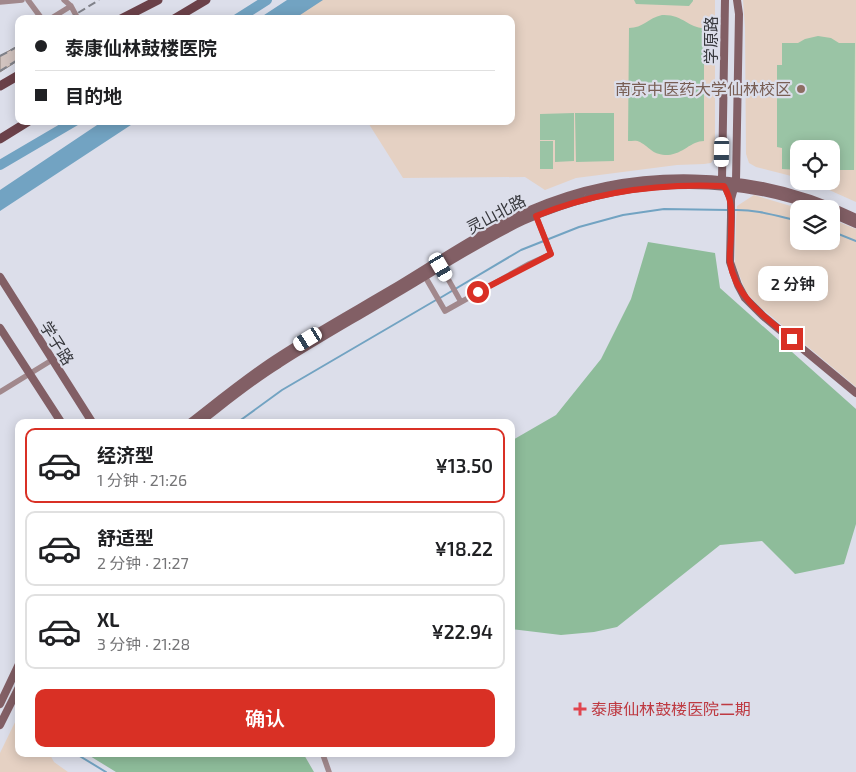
<!DOCTYPE html>
<html lang="zh">
<meta charset="utf-8">
<style>
body{margin:0;font-family:"Exo 2","Noto Sans SC",sans-serif;background:#f6f6f6;color:#202124;height:100vh;display:flex;flex-direction:column;font-size:19px;white-space:nowrap}
*{box-sizing:border-box;margin:0}
p{font-size:16px;color:#757577}
.icon{flex:none;width:28px;height:28px;fill:none;stroke:currentColor;stroke-width:2;stroke-linecap:round;stroke-linejoin:round}
.map{position:relative;flex:1;overflow:hidden}
.panel{position:absolute;left:15px;top:419px;width:500px;height:338px;display:flex;flex-direction:column;background:#fff;border-radius:10px;box-shadow:0 2px 12px #0003}
.panel>*{flex:none}
.banner{position:absolute;left:15px;top:15px;width:500px;height:110px;border-radius:10px;box-shadow:0 2px 12px #0003;display:grid;align-content:center;height:110px;padding:0 20px;background:#fff}
.buttons{position:absolute;left:790px;top:140px;display:grid;gap:10px}
.buttons a{display:grid;place-items:center;width:50px;height:50px;border-radius:10px;background:#fff;box-shadow:0 2px 12px #0003;font-size:25px}
.end{position:absolute;width:22px;height:22px;margin:-11px;border:6px solid #d93025;background:#fff;box-shadow:0 0 0 2px #fff}
.from{border-radius:50%}
.bubble{position:absolute;height:35px;border-radius:10px;background:#fff;box-shadow:0 2px 12px #0003;font-size:16px;font-weight:600;line-height:35px;text-align:center}
.car{position:absolute;width:15px;height:30px;margin:-15px -8px;border-radius:6px;box-shadow:0 0 4px 1px #0007;background:linear-gradient(#fff 24%,#345 0 40%,#fff 0 76%,#345 0 86%,#fff 0)}
.banner b{display:flex;align-items:center;gap:18px;height:48px;font-size:19px}
.banner b+b{border-top:1px solid #e0e0e0}
.banner i{width:12px;height:12px;background:#202124}
ul{padding:9px 0 0;list-style:none}
li{display:flex;align-items:center;gap:15px;height:75px;margin:0 10px 8px;padding:0 10px;border:2px solid #e0e0e0;border-radius:10px}
li div{flex:1}
li b{display:block;font-size:19px}
li em{font-style:normal;font-weight:600}
li.current{border-color:#d93025}
li>.icon{width:45px;height:45px;stroke-width:1.5}
.button{display:flex;gap:10px;margin-top:auto;padding:10px 20px}
.button a{flex:1;height:58px;border-radius:10px;background:#d93025;color:#fff;font-size:20px;font-weight:600;line-height:58px;text-align:center}
.map>svg:first-child{display:block}
</style>
<div class="map">
<svg width="856" height="772" viewBox="0 0 856 772">
<rect width="100%" height="100%" fill="#dcdeea"/>
<!-- education -->
<path fill="#e5d1c3" d="M292,0H715V157L711,163L704,164L677,165L576,178L545,190L525,177L403,178L367,121H511V19H302Z
M743,0H856V202L809,181H831V149H799V178L756,167L749,163L746,154L745,28Z
M754,195L801,209H799V241H831V219L856,229V387L759,306L746,292L735,264L736,221L737,206Z
M18,716L19,752L49,753L54,762L68,772H0V753Z"/>
<!-- green -->
<path fill="#9ac4a5" d="M634,0H693V1L689,6L636,4Z
M662,15C683,14 688,28 704,28V141C691,141 683,154 668,155C652,155 651,148 640,142C637,140 632,141 628,141L629,28C643,28 648,18 662,15Z
M818,36L831,38L839,43H855L854,170H840L831,174V149H799V170L782,169V148L777,147V65H782V43H798L805,39Z
M574,113V161L555,162V140H540V114Z
M575,113H614V161L576,162Z
M540,141H553V169H540Z"/>
<!-- forest -->
<path fill="#8ebc9a" d="M648,242L715,253L720,288L856,409V524L844,564L795,574L762,541L720,545L617,627L594,632L561,635L511,629V441L556,415L601,359L631,299Z
M85,753H303L314,772H116Z"/>
<!-- water -->
<path fill="#72a3c2" d="M287,0H323L294,19H258Z
M103,121H137L0,211V190Z"/>
<g fill="none" stroke-linecap="round" stroke-linejoin="round">
<!-- stream -->
<path stroke="#72a3c2" stroke-width="2" d="M733,210C756,209 777,216 799,221
M831,231L856,241
M440,298L521,250L579,227L623,215L664,209L728,210
M238,422L282,390L436,300
M73,752L106,772"/>
<!-- river -->
<path stroke="#72a3c2" stroke-width="10" d="M237,19L267,0
M0,165L75,121"/>
</g>
<!-- building -->
<path fill="#d1c3bf" stroke="#8f837f" d="M19,45V60L0,72V56Z"/>
<g fill="none" stroke-linecap="round" stroke-linejoin="round">
<!-- street -->
<path stroke="#a1888c" stroke-width="5.5" d="M28,0L42,19
M64,0L71,6L78,19
M0,2L22,0
M50,19L71,6
M439,263L461,302
M423,273L445,311L529,264L551,254L536,216
M0,392L52,360
M322,752L329,772"/>
<!-- secondary -->
<path stroke="#825f65" stroke-width="8" d="M725,0L722,179L731,199
M737,0L739,14L736,181L731,199V217L730,262L738,285L745,298L763,316L856,393
M831,213L856,224
M0,277L92,422
M0,328L61,422
M191,422C218,401 246,378 275,359C313,334 353,312 392,289C437,262 482,231 530,210C633,165 755,168 856,218
M200,422C226,402 251,381 279,364C316,340 354,319 392,296C435,271 478,242 523,221C617,179 724,172 821,209
M0,704L19,664
M0,725L19,687"/>
<!-- primary -->
<path stroke="#6b4149" stroke-width="9" d="M121,19L158,0
M174,19L206,0
M0,86L19,75
M0,139L29,121"/>
<!-- rail -->
<path stroke="#80828a" stroke-width="2" stroke-dasharray="8 4" stroke-linecap="butt" d="M68,19L99,0
M0,56L19,46
M0,71L19,59"/>
</g>
<g fill="none" stroke-linecap="round" stroke-linejoin="round">
<!-- route -->
<path stroke="#d93025" stroke-width="6" d="M478,292L551,254L536,216C597,191 658,183 724,186C734,204 731,215 731,235C731,243 729,253 730,262C735,297 766,318 792,339"/>
</g>
<!-- markers -->
<circle fill="#8d6e63" stroke="#dcdeea" stroke-width="2" cx="801" cy="89" r="5"/>
<path fill="#e0444e" stroke="#dcdeea" stroke-width="2" d="M577.5 701.5h5v5h5v5h-5v5h-5v-5h-5v-5h5z"/>
<g text-anchor="middle" stroke-width="4.5" stroke-linejoin="round" paint-order="stroke">
<!-- street labels -->
<g font-size="16" fill="#36373c" stroke="#dcdeea">
<text transform="translate(711 40) rotate(-90)" y="6">学原路</text>
<text transform="translate(496 214) rotate(-28)" y="6">灵山北路</text>
<text transform="translate(57 343) rotate(58)" y="6">学子路</text>
</g>
<!-- education labels -->
<g font-size="16" fill="#785e54" stroke="#dcdeea" text-anchor="end">
<text x="791" y="95">南京中医药大学仙林校区</text>
</g>
<!-- health labels -->
<g font-size="16" fill="#be3a42" stroke="#dcdeea" text-anchor="start">
<text x="591" y="715">泰康仙林鼓楼医院二期</text>
</g>
</g>
</svg>
<div class="buttons">
<a><svg class="icon" aria-label="locate" viewBox="0 0 24 24"><circle cx="12" cy="12" r="6"/><path d="M12 2v4M12 18v4M2 12h4M18 12h4"/></svg></a>
<a><svg class="icon" aria-label="layers" viewBox="0 0 24 24"><path d="M12 4l9 5-9 5-9-5zM3 14l9 5 9-5"/></svg></a>
</div>
<i class="end from" style="left:478px;top:292px"></i>
<i class="end" style="left:792px;top:339px"></i>
<div class="bubble" style="left:758px;top:266px;width:70px">2 分钟</div>
<i class="car" style="left:722px;top:152px;rotate:181deg"></i>
<i class="car" style="left:441px;top:267px;rotate:150deg"></i>
<i class="car" style="left:308px;top:339px;rotate:239deg"></i>
<div class="banner">
<b><i class="from"></i>泰康仙林鼓楼医院</b>
<b><i></i>目的地</b>
</div>
<section class="panel">
<ul>
<li class="current"><svg class="icon" aria-label="car" viewBox="0 0 24 24"><path d="M5 17H2v-5l4-1 3-4h7l3 4 3 1v5h-3M9 17h6M6 11h13"/><circle cx="7" cy="17" r="2"/><circle cx="17" cy="17" r="2"/></svg><div><b>经济型</b><p>1 分钟 · 21:26</p></div><em>¥13.50</em></li>
<li><svg class="icon" aria-label="car" viewBox="0 0 24 24"><path d="M5 17H2v-5l4-1 3-4h7l3 4 3 1v5h-3M9 17h6M6 11h13"/><circle cx="7" cy="17" r="2"/><circle cx="17" cy="17" r="2"/></svg><div><b>舒适型</b><p>2 分钟 · 21:27</p></div><em>¥18.22</em></li>
<li><svg class="icon" aria-label="car" viewBox="0 0 24 24"><path d="M5 17H2v-5l4-1 3-4h7l3 4 3 1v5h-3M9 17h6M6 11h13"/><circle cx="7" cy="17" r="2"/><circle cx="17" cy="17" r="2"/></svg><div><b>XL</b><p>3 分钟 · 21:28</p></div><em>¥22.94</em></li>
</ul>
<div class="button"><a>确认</a></div>
</section>
</div>
